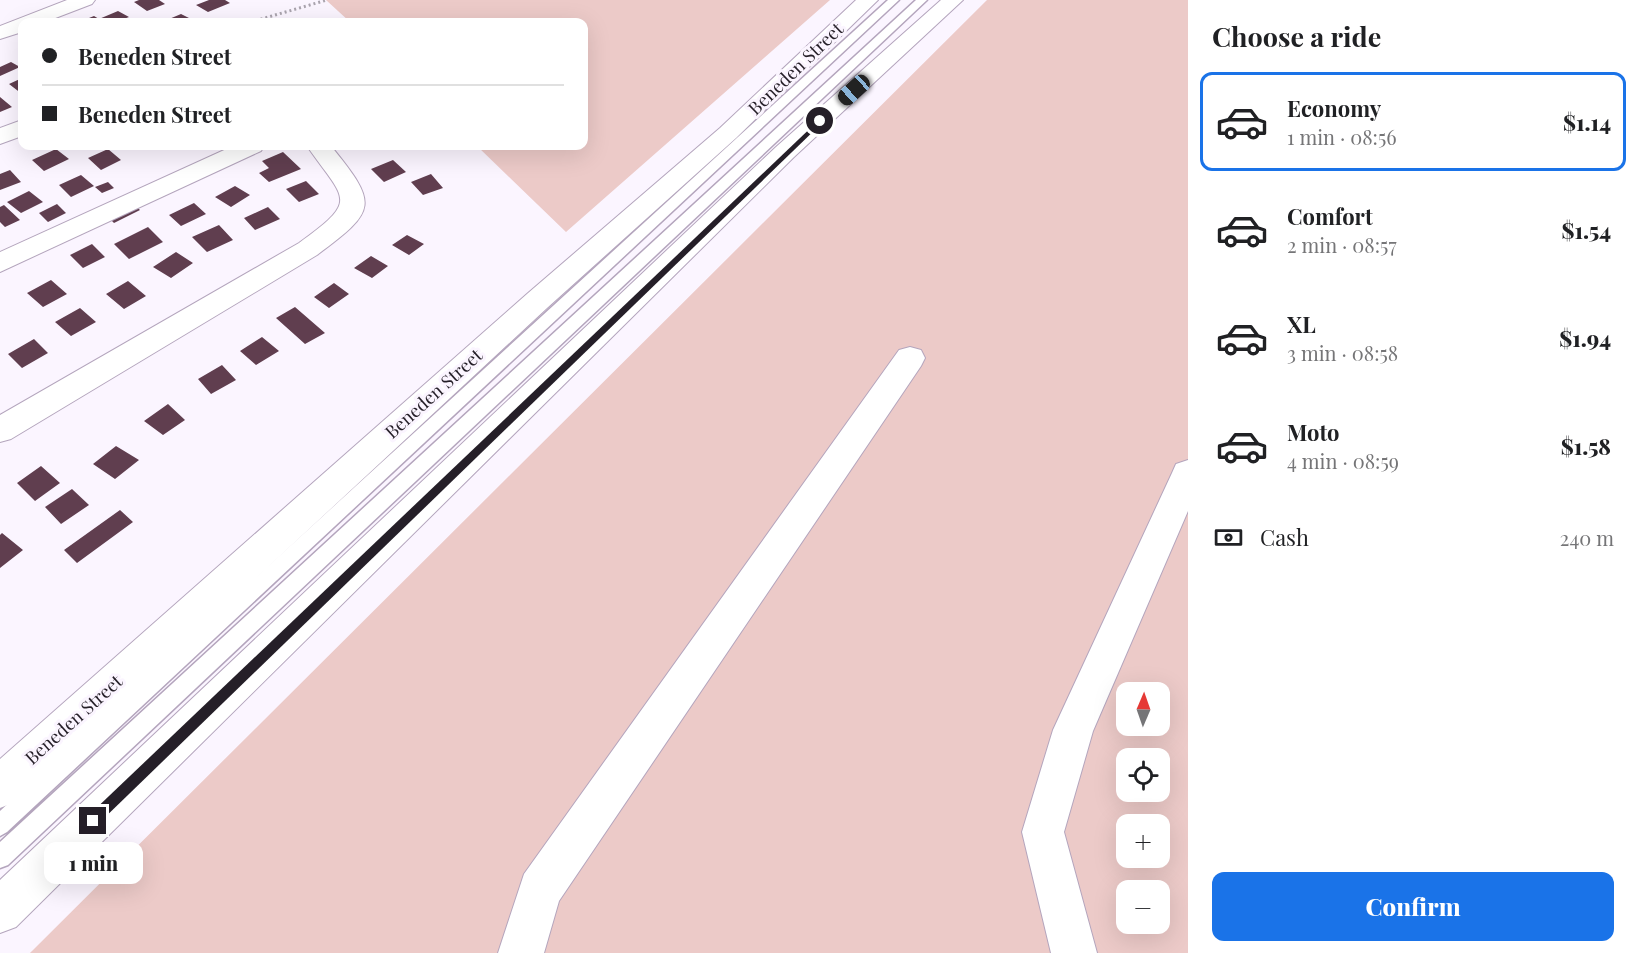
<!DOCTYPE html>
<meta charset="utf-8">
<style>
body{margin:0;font-family:"Playfair Display",serif;background:#f2f2f2;color:#202124;height:100vh;display:flex;flex-direction:column;font-size:22px;white-space:nowrap}
*{box-sizing:border-box;margin:0}
p{font-size:20px;color:#757577}
.icon{flex:none;width:33px;height:33px;fill:none;stroke:currentColor;stroke-width:2;stroke-linecap:round;stroke-linejoin:round}
.map{position:relative;flex:1;overflow:hidden}
.drawer{display:flex;flex-direction:column;background:#fff;width:450px}
.drawer>*{flex:none}
.hud{position:absolute;left:18px;top:18px;width:570px;height:132px;border-radius:12px;box-shadow:0 6px 24px #0002;display:grid;align-content:center;height:132px;padding:0 24px;background:#fff}
.needle{width:39px;rotate:2deg}
.buttons{position:absolute;left:1116px;top:682px;display:grid;gap:12px}
.buttons a{display:grid;place-items:center;width:54px;height:54px;border-radius:12px;background:#fff;box-shadow:0 6px 24px #0002;font-size:30px}
.end{position:absolute;width:27px;height:27px;margin:-14px;border:8px solid #251f28;background:#fff;box-shadow:0 0 0 3px #fff}
.from{border-radius:50%}
.bubble{position:absolute;height:42px;border-radius:12px;background:#fff;box-shadow:0 6px 24px #0002;font-size:20px;font-weight:800;line-height:42px;text-align:center}
.car{position:absolute;width:18px;height:36px;margin:-18px -9px;border-radius:8px;box-shadow:0 0 4px 2px #0007;background:linear-gradient(#222 24%,#8ab4d8 0 40%,#222 0 76%,#8ab4d8 0 86%,#222 0)}
.hud b{display:flex;align-items:center;gap:21px;height:57px;font-size:22px}
.hud b+b{border-top:2px solid #e0e0e0}
.hud i{width:15px;height:15px;background:#202124}
ul{padding:0;list-style:none}
li{display:flex;align-items:center;gap:18px;height:99px;margin:0 12px 9px;padding:0 12px;border:3px solid transparent;border-radius:12px}
li div{flex:1}
li b{display:block;font-size:22px}
li em{font-style:normal;font-weight:800}
li.active{border-color:#1a73e8}
li>.icon{width:54px;height:54px;stroke-width:1.5}
h2{padding:0 24px;font-size:27px;line-height:72px}
.pay{display:flex;align-items:center;gap:15px;height:66px;padding:0 24px;font-size:22px}
.pay p{margin-inline-start:auto}
.button{display:flex;gap:12px;margin-top:auto;padding:12px 24px}
.button a{flex:1;height:69px;border-radius:12px;background:#1a73e8;color:#fff;font-size:24px;font-weight:800;line-height:69px;text-align:center}
main{display:flex;flex:1;min-height:0}
.map>svg:first-child{display:block}
</style>
<main>
<div class="map">
<svg width="1188" height="953" viewBox="0 0 1188 953">
<rect width="100%" height="100%" fill="#fbf5ff"/>
<!-- green -->
<path fill="#eccac8" fill-rule="evenodd" d="M326,0H830L566,232L477,146H584V22H350Z
M987,0H1188V953H30ZM1126,693H1160V726H1126ZM1126,759H1160V792H1126ZM1126,825H1160V858H1126ZM1126,891H1160V924H1126Z"/>
<!-- building -->
<path fill="#603e4f" d="M139,0H159L165,4L147,11L134,2Z
M209,0H225L230,3L208,12L196,5Z
M118,11L129,17L116,22H88L84,20L94,16L99,19Z
M181,14L193,20L188,22H162Z
M11,62L20,67L0,76V67Z
M22,78V94L9,84Z
M0,97L12,107L0,112Z
M56,149L69,159L44,171L32,160Z
M108,149L121,160L101,170L88,158Z
M283,152L301,169L269,182L259,173L269,168L262,161Z
M393,160L406,172L384,182L371,169Z
M10,170L21,182L0,190V174Z
M431,174L443,188L423,195L411,182Z
M81,175L94,186L71,197L59,185Z
M306,181L319,194L299,202L286,189Z
M108,182L114,188L102,193L95,187Z
M235,186L250,195L231,207L215,197Z
M29,191L43,202L21,213L7,202Z
M131,202L140,210L114,223L106,215Z
M194,203L206,214L181,226L169,215Z
M57,204L66,213L48,222L39,213Z
M4,205L20,220L5,227L0,222V207Z
M268,207L280,219L255,230L244,218Z
M219,225L233,240L207,252L192,237Z
M148,227L163,242L129,259L114,244Z
M407,235L424,244L409,255L392,245Z
M92,244L105,257L83,268L70,255Z
M176,252L193,263L171,278L153,267Z
M371,256L388,266L372,278L354,268Z
M51,280L67,294L43,307L27,293Z
M128,281L146,296L124,309L106,294Z
M334,283L349,294L329,308L314,297Z
M295,307L325,333L305,344L276,318Z
M80,308L96,322L71,336L55,322Z
M262,337L279,351L256,365L240,351Z
M34,339L48,353L22,368L8,354Z
M222,365L236,380L211,394L198,379Z
M168,404L185,420L163,435L144,421Z
M116,446L139,460L115,479L93,464Z
M41,466L60,483L35,501L17,483Z
M72,489L89,505L61,524L45,507Z
M120,510L133,522L77,563L64,550Z
M2,533L23,550L0,568V535Z"/>
<g fill="none" stroke-linecap="round" stroke-linejoin="round">
<!-- lane casing -->
<g stroke="#b4a5bd" stroke-width="3">
<path id="lane" d="M888,0H899L7,832L0,836V811Z
M916,0H927L8,865L0,868V842Z"/>
</g>
<!-- street casing -->
<g stroke="#b4a5bd" stroke-width="2">
<path id="street" d="M67,0H95L92,4L45,22H22V32L0,39V26Z
M22,120V136L0,144V128Z
M233,146H264L261,151L0,272V252Z
M307,146H331C378,204 378,210 317,255L11,439L0,442V415L299,243C360,199 345,201 307,146Z
M910,347L921,350L925,358L921,366L559,901L544,953H498L524,874L899,350Z
M1188,460V511L1093,731L1064,832L1097,953H1051L1022,832L1053,730L1172,473L1176,464Z"/>
</g>
<!-- secondary casing -->
<g stroke="#b4a5bd" stroke-width="2">
<path id="secondary" d="M856,0H878L736,138L547,308L15,802L0,808V759L527,294L720,128Z
M941,0H963L794,157L16,927L0,933V880L776,147Z"/>
</g>
<!-- path -->
<path stroke="#aaa4ae" stroke-width="3" stroke-dasharray="2 3" stroke-linecap="butt" d="M251,22L327,0"/>
<!-- lane -->
<use href="#lane" fill="#fff" fill-rule="evenodd"/>
<!-- street -->
<use href="#street" fill="#fff" fill-rule="evenodd"/>
<!-- secondary -->
<use href="#secondary" fill="#fff" fill-rule="evenodd"/>
</g>
<!-- route -->
<path fill="#251f28" d="M820,119L822,123L97,825L93,827L88,825L87,821L88,816Z"/>
<g text-anchor="middle" stroke-width="6" stroke-linejoin="round" paint-order="stroke">
<!-- street labels -->
<g font-size="18" fill="#251f28" stroke="#fbf5ff">
<text transform="translate(796 69) rotate(-44)" y="6">Beneden Street</text>
<text transform="translate(434 394) rotate(-42)" y="6">Beneden Street</text>
<text transform="translate(74 720) rotate(-42)" y="6">Beneden Street</text>
</g>
</g>
</svg>
<div class="buttons">
<a><svg class="needle" viewBox="-14 -14 28 28"><path d="M0-13l5 13h-10z" fill="#e53935"/><path d="M0 13l5-13h-10z" fill="#757577"/></svg></a>
<a><svg class="icon" aria-label="locate" viewBox="0 0 24 24"><circle cx="12" cy="12" r="6"/><path d="M12 2v4M12 18v4M2 12h4M18 12h4"/></svg></a>
<a>+</a>
<a>−</a>
</div>
<i class="end from" style="left:820px;top:121px"></i>
<i class="end" style="left:93px;top:821px"></i>
<div class="bubble" style="left:44px;top:842px;width:99px">1 min</div>
<i class="car" style="left:854px;top:90px;rotate:228deg"></i>
<div class="hud">
<b><i class="from"></i>Beneden Street</b>
<b><i></i>Beneden Street</b>
</div>
</div>
<section class="drawer">
<h2>Choose a ride</h2>
<ul>
<li class="active"><svg class="icon" aria-label="car" viewBox="0 0 24 24"><path d="M5 17H2v-5l4-1 3-4h7l3 4 3 1v5h-3M9 17h6M6 11h13"/><circle cx="7" cy="17" r="2"/><circle cx="17" cy="17" r="2"/></svg><div><b>Economy</b><p>1 min · 08:56</p></div><em>$1.14</em></li>
<li><svg class="icon" aria-label="car" viewBox="0 0 24 24"><path d="M5 17H2v-5l4-1 3-4h7l3 4 3 1v5h-3M9 17h6M6 11h13"/><circle cx="7" cy="17" r="2"/><circle cx="17" cy="17" r="2"/></svg><div><b>Comfort</b><p>2 min · 08:57</p></div><em>$1.54</em></li>
<li><svg class="icon" aria-label="car" viewBox="0 0 24 24"><path d="M5 17H2v-5l4-1 3-4h7l3 4 3 1v5h-3M9 17h6M6 11h13"/><circle cx="7" cy="17" r="2"/><circle cx="17" cy="17" r="2"/></svg><div><b>XL</b><p>3 min · 08:58</p></div><em>$1.94</em></li>
<li><svg class="icon" aria-label="car" viewBox="0 0 24 24"><path d="M5 17H2v-5l4-1 3-4h7l3 4 3 1v5h-3M9 17h6M6 11h13"/><circle cx="7" cy="17" r="2"/><circle cx="17" cy="17" r="2"/></svg><div><b>Moto</b><p>4 min · 08:59</p></div><em>$1.58</em></li>
</ul>
<div class="pay"><svg class="icon" aria-label="cash" viewBox="0 0 24 24"><path d="M3 7h18v10H3z"/><circle cx="12" cy="12" r="2"/></svg>Cash<p>240 m</p></div>
<div class="button"><a>Confirm</a></div>
</section>
</main>
